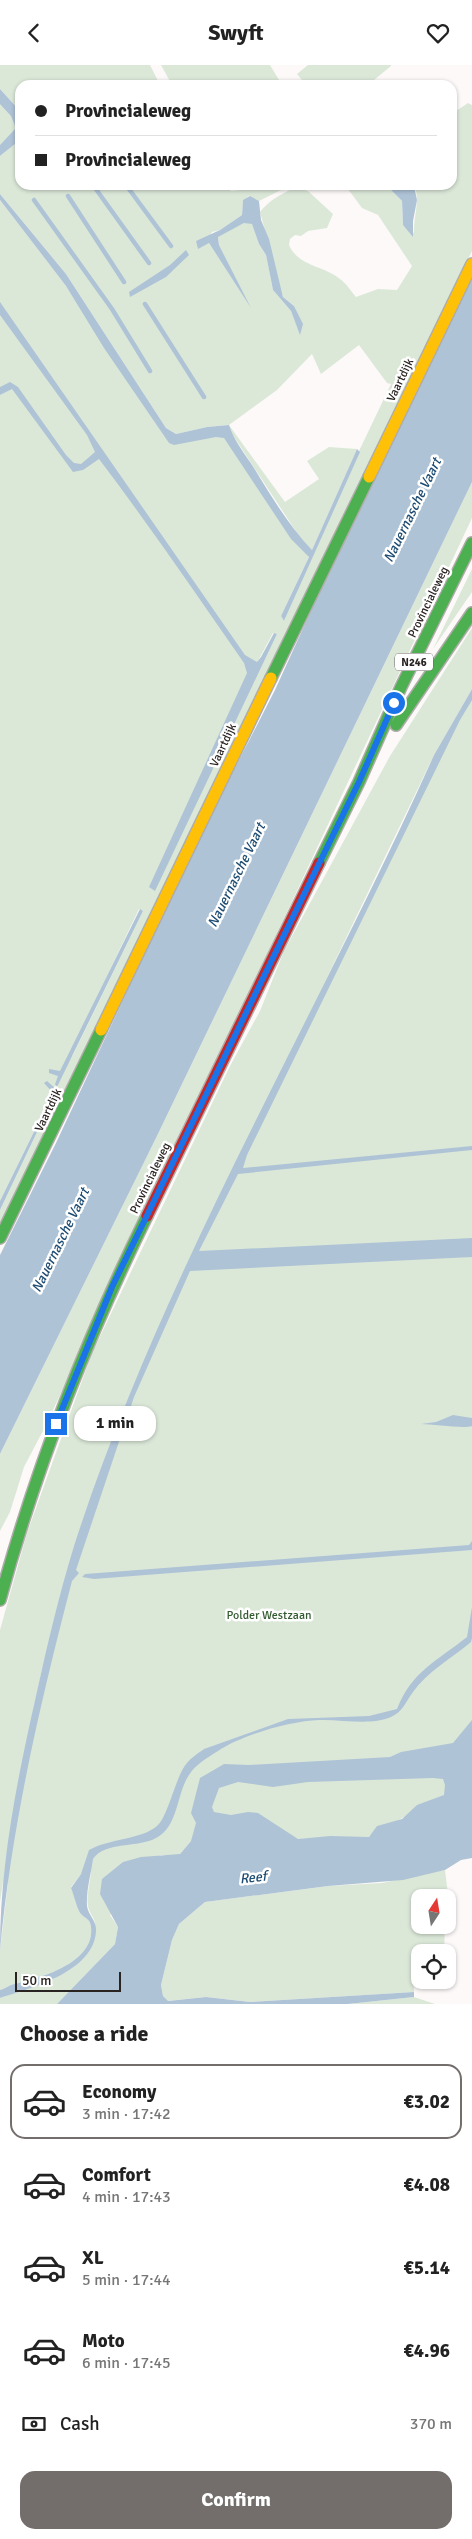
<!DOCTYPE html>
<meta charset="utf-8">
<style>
body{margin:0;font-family:Signika,sans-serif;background:#f6f6f6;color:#222;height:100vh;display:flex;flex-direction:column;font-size:19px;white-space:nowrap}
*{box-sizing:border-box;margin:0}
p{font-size:16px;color:#767676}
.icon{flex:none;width:28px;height:28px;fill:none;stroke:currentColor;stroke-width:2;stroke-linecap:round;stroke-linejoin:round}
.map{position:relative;height:1939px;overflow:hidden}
.details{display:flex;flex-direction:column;background:#fff;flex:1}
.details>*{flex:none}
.top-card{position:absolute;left:15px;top:15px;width:442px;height:110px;border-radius:15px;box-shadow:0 1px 4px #0004;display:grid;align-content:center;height:110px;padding:0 20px;background:#fff}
.needle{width:32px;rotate:12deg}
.controls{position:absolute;left:411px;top:1824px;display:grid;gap:10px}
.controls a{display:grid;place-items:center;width:45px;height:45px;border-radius:10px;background:#fff;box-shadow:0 1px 4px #0004;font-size:25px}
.scale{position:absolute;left:15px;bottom:12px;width:106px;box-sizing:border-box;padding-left:5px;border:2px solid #292321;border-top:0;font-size:14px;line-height:18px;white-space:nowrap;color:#292321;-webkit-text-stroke:4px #fff;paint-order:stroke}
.end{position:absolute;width:22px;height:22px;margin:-11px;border:6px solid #1a73e8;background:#fff;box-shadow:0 0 0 2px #fff}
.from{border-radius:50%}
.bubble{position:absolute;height:35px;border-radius:15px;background:#fff;box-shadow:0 1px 4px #0004;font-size:16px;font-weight:700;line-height:35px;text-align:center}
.top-card b{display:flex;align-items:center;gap:18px;height:48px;font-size:19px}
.top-card b+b{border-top:1px solid #e0e0e0}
.top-card i{width:12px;height:12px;background:#222}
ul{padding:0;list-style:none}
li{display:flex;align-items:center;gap:15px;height:75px;margin:0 10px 8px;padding:0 10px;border:2px solid transparent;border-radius:15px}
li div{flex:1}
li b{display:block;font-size:19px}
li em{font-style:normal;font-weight:700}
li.active{border-color:#736e6c}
li>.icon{width:45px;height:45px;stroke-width:1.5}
h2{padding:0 20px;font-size:22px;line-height:60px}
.pay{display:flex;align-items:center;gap:12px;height:55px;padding:0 20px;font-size:19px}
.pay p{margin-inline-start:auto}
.primary-button{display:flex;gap:10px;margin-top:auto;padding:10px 20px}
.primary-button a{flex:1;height:58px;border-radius:15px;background:#736e6c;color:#fff;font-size:20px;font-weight:700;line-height:58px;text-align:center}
header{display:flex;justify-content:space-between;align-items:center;height:65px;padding:0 20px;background:#fff;font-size:22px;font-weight:700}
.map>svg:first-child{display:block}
</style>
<header><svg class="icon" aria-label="back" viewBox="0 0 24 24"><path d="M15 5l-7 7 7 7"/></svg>Swyft<svg class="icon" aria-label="heart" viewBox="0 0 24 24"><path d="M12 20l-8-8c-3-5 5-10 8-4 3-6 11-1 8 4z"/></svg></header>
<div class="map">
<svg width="472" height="1939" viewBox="0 0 472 1939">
<rect width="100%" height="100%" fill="#fcf9f8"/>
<!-- green -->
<path fill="#dbe8d8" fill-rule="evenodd" d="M0,0H150L160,20H20V46L0,24Z
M161,0H270L282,20H172Z
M308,0H391V1L368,20H306L297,9Z
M0,33L19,62L0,80Z
M468,38L472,40V186L0,1160V1145L57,1025L53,1022L51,1025L53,1028L0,1136V135L66,221L167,373L219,363L309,492L281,551L284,556L359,386L391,319L387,318L359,280L321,309L312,289L277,325L229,360L285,437L319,414L307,396L329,382L357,384L312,485L301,474L232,369L229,360L207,362L176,369L166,363L66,209L0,129V91L20,75V120H227L231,126L240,125L239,120H291L259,136L249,131L243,136L242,150L220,165L212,167L204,180L209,178L247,236L219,180L218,171L244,158H252L259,179L266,190L273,225L291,246L300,269L294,241L283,232L260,147C273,132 278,132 295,122L308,126L333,149L327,163L308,166L301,171L295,170L290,174L289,180C299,202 323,200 340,214C346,218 351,226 356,232L378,224L397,225L412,201L378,150L362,143L345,120H386L402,136L403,160L414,168C413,152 421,135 414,120H452L453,48ZM273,568L277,569L154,826L259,594ZM139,844L143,846L73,990L55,1019Z
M472,417V453L46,1360L24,1402L10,1447L0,1466V1389L156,1073Z
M472,504V527L433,584Z
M472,563V624L434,690L323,921L472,625V1719L404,1752L369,1772L298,1774L289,1771L191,1776L179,1790H160L110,1850L118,1862L115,1879L57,1939H0V1933C36,1920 97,1908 95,1859C95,1853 89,1848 88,1841C86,1831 90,1818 91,1807L81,1809L71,1822C74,1830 76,1841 80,1848C85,1854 90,1853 91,1862C95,1898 40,1913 14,1919C9,1920 5,1924 0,1925V1885L8,1817H3L0,1837V1565L27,1468L92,1288L230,1001L260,946L284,886L390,691ZM147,1291L60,1540L17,1724L42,1604L74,1483L118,1358Z
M445,1805L451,1853L448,1857V1832H420V1860H445L444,1887L412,1888L414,1927L250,1937L206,1932L167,1936L163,1931L161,1920L172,1875L179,1859L205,1837L328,1821L382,1818Z
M414,1932L435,1939H348Z"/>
<!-- water -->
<path fill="#afc3d6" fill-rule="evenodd" d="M0,24L20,46V75L0,91V80L16,63L11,51L0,39Z
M386,120L414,121L417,135L413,156V172L403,160L402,136Z
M0,129L66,209L166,363L176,369L207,362L229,360C234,376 245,389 254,403C271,431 289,461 312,485L357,384L360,387L284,556L281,551L309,492L291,474L224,373L216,372L174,380L169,378L104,283L66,221L0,135Z
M250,131L259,136L261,155L269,174L283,232L294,241L303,259L300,270L291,246L273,225L266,190L259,179L252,159L244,158L218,172L219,180L251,243L209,178L198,184L196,176L220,165L242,150L243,135Z
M186,185L189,190L166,212L130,232L129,227L170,200Z
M472,209V417L156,1073L0,1389V1190L56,1078L200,771L275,625L340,482Z
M0,237L245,590L257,597L261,592L274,568L277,569L155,826L149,822L247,608L244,598C196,529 149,460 99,394L83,405L73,407L12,324L0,330V322L10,317L18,322L66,390L74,398L81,399L95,387L87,370L0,250Z
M472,624V635L460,655L247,1090L243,1103L472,1081V1085L238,1109L199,1186L472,1173V1192L190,1206L134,1332L76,1505L79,1508L72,1516C40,1639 12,1758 0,1885C0,1799 17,1715 36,1631C47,1581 59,1530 74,1481C163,1205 316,954 434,690Z
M140,844L143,846L57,1022L55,1019L58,1011L49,1008V1004L60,1006Z
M47,1016L57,1025L0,1145V1136L53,1028L44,1018Z
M453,1350L472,1353V1361C464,1364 433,1359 421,1359L436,1357Z
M472,1476V1573L471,1577C452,1593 427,1607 413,1627C406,1636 403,1647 391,1652C370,1661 341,1654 319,1655C290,1656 242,1670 218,1686C207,1693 196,1699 189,1710C176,1729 179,1761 156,1773C139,1783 105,1776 93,1794C91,1809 86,1826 87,1841C88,1850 97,1856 96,1866C94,1907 31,1923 0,1933V1925C5,1924 9,1920 14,1919C40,1913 95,1898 91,1862C90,1853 85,1854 80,1848C76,1841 74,1830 71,1823L81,1809L89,1785C111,1773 140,1775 157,1761C167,1753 175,1716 184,1702C189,1694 197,1689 204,1684L288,1654L369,1651L397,1644C412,1606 437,1596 467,1572L472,1542V1485L94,1514L82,1512L85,1509L469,1480Z
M472,1655V1793L461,1795L445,1805L403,1815L328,1821L205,1837L179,1859L172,1875L161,1920L163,1931L168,1936L206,1932L250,1937L414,1927V1932L348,1939H57L115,1879L118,1862L100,1829L102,1814L123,1797L141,1792L180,1789L191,1776L196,1758L191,1748L200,1713L224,1699L249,1700L390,1692L401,1687L453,1678ZM433,1713L443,1714L445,1720L444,1730L417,1740L402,1754L377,1761L369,1772L330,1771L298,1774L258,1748L248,1747L231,1750L214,1747L212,1742L219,1723L238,1717L273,1722L308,1717Z"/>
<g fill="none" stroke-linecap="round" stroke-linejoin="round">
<!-- stream -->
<path stroke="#afc3d6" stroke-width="4.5" d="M93,120L149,198
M126,120L171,181
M68,131L124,217
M34,135L112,244L150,306
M145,239L204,332"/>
<!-- fast casing -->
<g stroke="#b0acaa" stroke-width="14">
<path id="fast" d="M271,613L369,412
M396,660L472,548
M319,798L359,717L401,622L472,478
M0,1173L101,965
M0,1535C36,1402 86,1275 147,1151"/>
</g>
<!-- slow casing -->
<g stroke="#b0acaa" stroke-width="14">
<path id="slow" d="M369,412L472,199
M101,965L271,613"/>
</g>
<!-- jam casing -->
<g stroke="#b0acaa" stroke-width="14">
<path id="jam" d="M147,1151L319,798"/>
</g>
<!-- fast -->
<use href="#fast" stroke="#4caf50" stroke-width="11"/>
<!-- slow -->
<use href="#slow" stroke="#ffc107" stroke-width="11"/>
<!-- jam -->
<use href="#jam" stroke="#c62828" stroke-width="11"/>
</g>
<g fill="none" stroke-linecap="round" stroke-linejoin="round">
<!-- route -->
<path stroke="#1a73e8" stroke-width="6" d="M56,1359L112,1222L359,717L394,638"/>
</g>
<g text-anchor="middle" stroke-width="5" stroke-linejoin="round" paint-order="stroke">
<!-- shield labels -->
<rect fill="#fff" stroke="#696564" stroke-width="1" x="395" y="588.5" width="38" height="17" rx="4"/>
<g font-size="11" font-weight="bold" fill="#292321">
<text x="414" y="601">N246</text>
</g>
<!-- street labels -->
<g font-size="12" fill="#292321" stroke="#fff">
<text transform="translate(400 315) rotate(-64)" y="4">Vaartdijk</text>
<text transform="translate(428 537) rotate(-64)" y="4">Provincialeweg</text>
<text transform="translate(223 680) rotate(-65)" y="4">Vaartdijk</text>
<text transform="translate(48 1045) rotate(-64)" y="4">Vaartdijk</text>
<text transform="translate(150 1113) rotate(-64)" y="4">Provincialeweg</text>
</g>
<!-- park labels -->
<g font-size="12" fill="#325b30" stroke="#fff">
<text x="269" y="1554">Polder Westzaan</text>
</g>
<!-- water labels -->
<g font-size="14" font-style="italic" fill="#1d4b72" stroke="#fff">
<text transform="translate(412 445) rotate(-64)" y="5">Nauernasche Vaart</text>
<text transform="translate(236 810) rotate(-64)" y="5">Nauernasche Vaart</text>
<text transform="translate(60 1175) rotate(-64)" y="5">Nauernasche Vaart</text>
<text transform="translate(253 1812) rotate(-6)" y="5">Reef</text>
</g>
</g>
</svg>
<div class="controls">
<a><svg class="needle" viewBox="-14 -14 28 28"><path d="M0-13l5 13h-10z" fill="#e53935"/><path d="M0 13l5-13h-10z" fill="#767676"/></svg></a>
<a><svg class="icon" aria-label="locate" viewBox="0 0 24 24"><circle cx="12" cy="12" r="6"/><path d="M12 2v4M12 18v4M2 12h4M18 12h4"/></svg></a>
</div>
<div class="scale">50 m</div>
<i class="end from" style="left:394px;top:638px"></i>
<i class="end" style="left:56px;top:1359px"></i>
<div class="bubble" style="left:74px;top:1341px;width:82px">1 min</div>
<div class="top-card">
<b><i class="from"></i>Provincialeweg</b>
<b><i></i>Provincialeweg</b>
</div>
</div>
<section class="details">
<h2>Choose a ride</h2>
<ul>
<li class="active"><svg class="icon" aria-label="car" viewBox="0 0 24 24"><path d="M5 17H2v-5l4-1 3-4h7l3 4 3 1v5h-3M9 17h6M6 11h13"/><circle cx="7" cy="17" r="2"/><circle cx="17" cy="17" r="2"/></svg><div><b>Economy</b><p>3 min · 17:42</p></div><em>€3.02</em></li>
<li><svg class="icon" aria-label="car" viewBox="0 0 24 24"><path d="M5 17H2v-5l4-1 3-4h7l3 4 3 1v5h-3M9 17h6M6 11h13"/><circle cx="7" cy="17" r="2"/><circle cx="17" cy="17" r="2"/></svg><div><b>Comfort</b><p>4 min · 17:43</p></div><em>€4.08</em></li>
<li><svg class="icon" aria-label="car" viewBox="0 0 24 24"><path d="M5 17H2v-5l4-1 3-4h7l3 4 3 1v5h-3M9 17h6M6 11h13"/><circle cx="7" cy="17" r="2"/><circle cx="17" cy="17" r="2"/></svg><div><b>XL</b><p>5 min · 17:44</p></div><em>€5.14</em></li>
<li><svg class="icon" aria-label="car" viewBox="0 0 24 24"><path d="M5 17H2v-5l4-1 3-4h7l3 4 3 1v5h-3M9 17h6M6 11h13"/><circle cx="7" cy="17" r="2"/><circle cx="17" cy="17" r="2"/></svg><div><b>Moto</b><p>6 min · 17:45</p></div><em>€4.96</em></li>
</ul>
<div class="pay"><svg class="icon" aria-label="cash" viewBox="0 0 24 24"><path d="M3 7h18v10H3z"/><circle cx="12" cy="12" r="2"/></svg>Cash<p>370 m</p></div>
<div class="primary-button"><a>Confirm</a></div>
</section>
